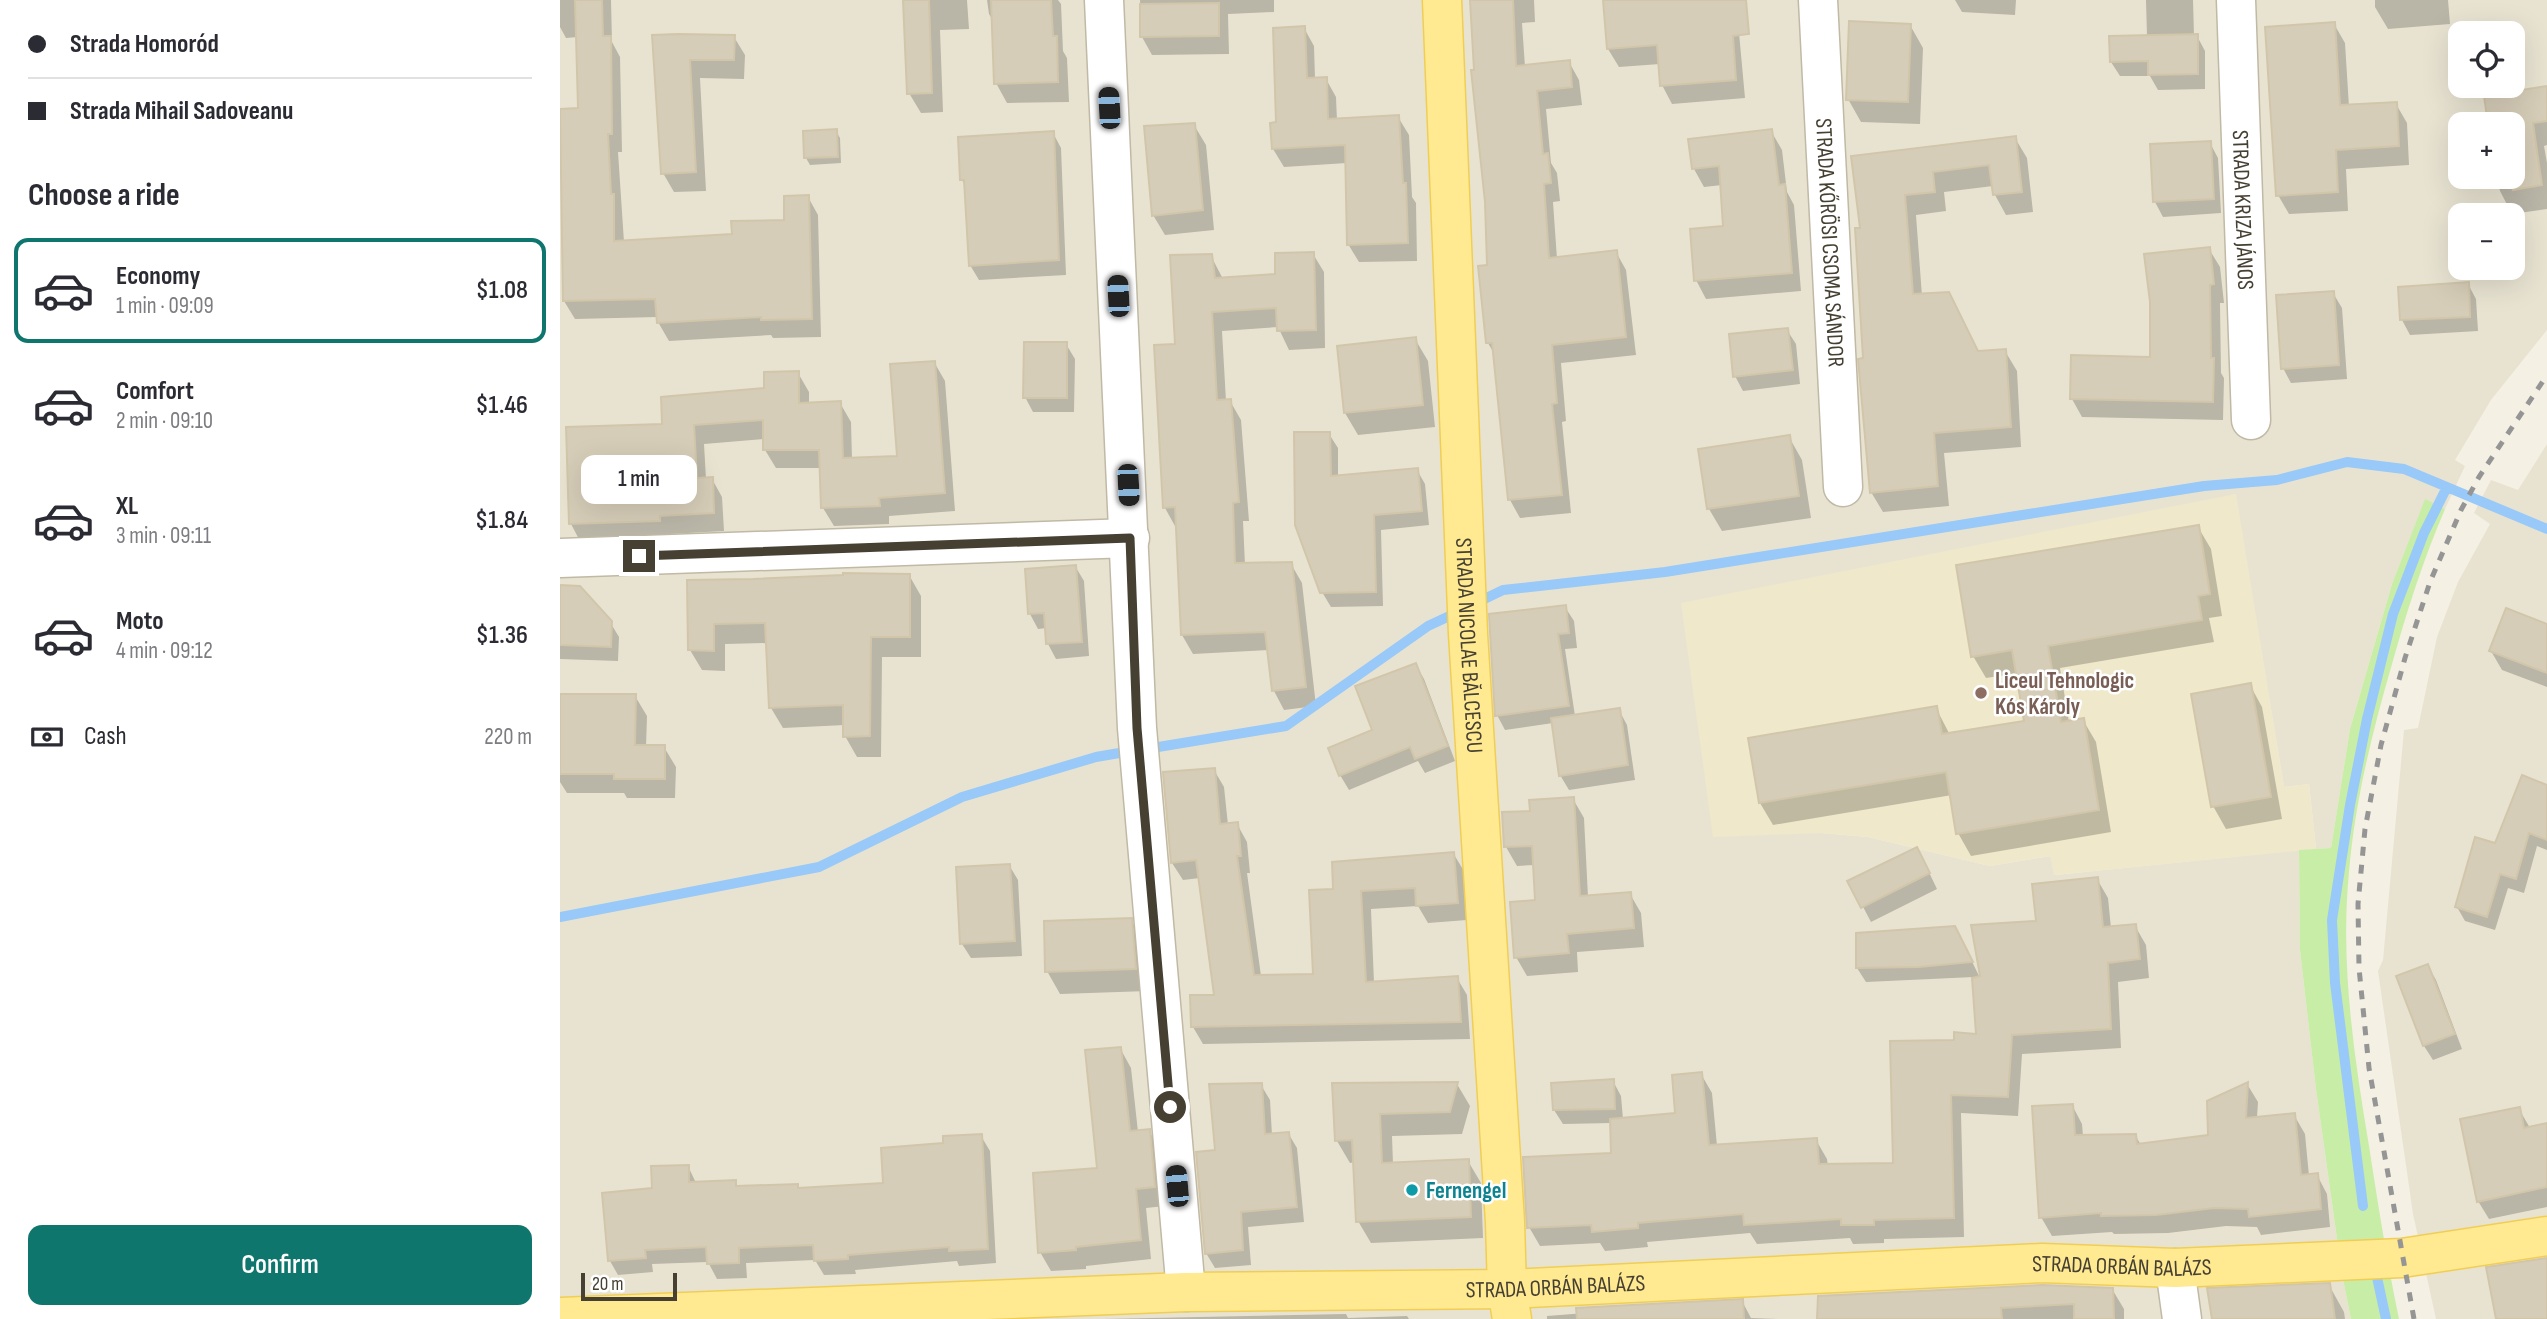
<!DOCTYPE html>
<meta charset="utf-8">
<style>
body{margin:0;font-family:"Sofia Sans Condensed",sans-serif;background:#f2f2f3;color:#2b2b33;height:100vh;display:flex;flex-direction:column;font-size:26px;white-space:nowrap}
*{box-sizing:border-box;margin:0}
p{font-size:23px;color:#7c7c81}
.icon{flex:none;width:38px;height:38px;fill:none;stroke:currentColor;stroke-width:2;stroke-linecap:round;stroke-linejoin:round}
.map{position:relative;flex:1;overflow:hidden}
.details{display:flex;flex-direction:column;background:#fff;width:560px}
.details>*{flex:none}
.top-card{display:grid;align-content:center;height:154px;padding:0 28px;background:#fff}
.controls{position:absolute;left:1888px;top:21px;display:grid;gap:14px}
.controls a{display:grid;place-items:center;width:77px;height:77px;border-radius:14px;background:#fff;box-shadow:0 7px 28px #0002;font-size:35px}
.scale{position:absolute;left:21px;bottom:18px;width:96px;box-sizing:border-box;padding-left:7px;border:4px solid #464033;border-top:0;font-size:19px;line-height:24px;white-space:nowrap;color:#464033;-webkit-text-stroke:5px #fff;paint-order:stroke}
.end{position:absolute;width:32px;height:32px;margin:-16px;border:9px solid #464033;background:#fff;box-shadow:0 0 0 4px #fff}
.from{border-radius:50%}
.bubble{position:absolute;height:49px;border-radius:14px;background:#fff;box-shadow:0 7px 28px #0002;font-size:23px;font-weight:600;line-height:49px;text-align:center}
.car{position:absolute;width:21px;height:42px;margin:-21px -10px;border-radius:9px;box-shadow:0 0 5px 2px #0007;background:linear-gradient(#222 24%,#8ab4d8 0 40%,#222 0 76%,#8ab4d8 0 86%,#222 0)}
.top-card b{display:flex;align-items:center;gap:24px;height:66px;font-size:26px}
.top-card b+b{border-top:2px solid #e1e1e2}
.top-card i{width:18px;height:18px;background:#2b2b33}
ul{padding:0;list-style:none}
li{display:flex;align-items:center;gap:21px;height:105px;margin:0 14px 10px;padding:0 14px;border:4px solid transparent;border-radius:14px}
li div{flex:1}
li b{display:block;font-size:26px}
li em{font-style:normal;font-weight:600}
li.on{border-color:#0f766e}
li>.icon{width:63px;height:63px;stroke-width:1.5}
h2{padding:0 28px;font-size:32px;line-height:84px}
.pay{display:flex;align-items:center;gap:18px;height:77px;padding:0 28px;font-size:26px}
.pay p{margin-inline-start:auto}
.cta{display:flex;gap:14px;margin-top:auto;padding:14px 28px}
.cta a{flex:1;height:80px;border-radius:14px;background:#0f766e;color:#fff;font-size:28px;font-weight:600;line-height:80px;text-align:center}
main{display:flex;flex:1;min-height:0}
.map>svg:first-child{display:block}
</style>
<main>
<section class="details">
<div class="top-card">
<b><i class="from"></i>Strada Homoród</b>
<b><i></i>Strada Mihail Sadoveanu</b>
</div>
<h2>Choose a ride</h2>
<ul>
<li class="on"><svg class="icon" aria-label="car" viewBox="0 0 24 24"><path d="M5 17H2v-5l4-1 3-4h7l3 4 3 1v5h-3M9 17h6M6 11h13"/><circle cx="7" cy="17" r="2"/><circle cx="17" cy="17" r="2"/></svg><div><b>Economy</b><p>1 min · 09:09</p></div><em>$1.08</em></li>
<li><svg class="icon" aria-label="car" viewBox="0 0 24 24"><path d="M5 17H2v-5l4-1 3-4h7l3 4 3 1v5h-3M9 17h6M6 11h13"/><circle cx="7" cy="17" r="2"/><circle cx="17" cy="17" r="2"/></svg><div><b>Comfort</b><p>2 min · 09:10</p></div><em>$1.46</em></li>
<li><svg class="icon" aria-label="car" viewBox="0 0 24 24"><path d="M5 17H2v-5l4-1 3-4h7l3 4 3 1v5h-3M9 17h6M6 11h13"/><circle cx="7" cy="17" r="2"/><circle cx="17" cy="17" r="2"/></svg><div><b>XL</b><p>3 min · 09:11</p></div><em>$1.84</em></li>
<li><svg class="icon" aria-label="car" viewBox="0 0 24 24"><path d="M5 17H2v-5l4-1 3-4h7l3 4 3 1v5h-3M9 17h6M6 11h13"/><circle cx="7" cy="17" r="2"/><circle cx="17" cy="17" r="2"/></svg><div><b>Moto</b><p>4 min · 09:12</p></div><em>$1.36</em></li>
</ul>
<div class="pay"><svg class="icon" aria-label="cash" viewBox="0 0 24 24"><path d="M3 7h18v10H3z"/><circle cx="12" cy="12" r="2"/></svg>Cash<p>220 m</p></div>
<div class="cta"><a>Confirm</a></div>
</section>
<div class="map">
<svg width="1987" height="1319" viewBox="0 0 1987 1319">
<rect width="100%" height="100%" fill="#f4f0e3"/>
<!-- residential -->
<path fill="#e8e3d1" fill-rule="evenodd" d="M0,0H1987V330L1931,400L1895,460L1905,466L1885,509L1865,500L1832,584L1790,729L1771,848L1756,849L1749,784L1724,787L1675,494L1262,833L1308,837L1430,866L1491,856L1495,875L1739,850L1740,950L1756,1089L1782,1274L1791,1319H0ZM1900,33H1953V86H1900ZM1900,124H1953V177H1900ZM1900,215H1953V268H1900Z
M1987,444V1319H1876L1853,1214L1818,971L1823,960L1844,730L1858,728L1877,637L1898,582L1930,524L1914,513L1931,480L1958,490Z"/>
<!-- education -->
<path fill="#efe8cb" d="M1676,494L1724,787L1749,784L1756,849L1494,875L1490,856L1430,866L1308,837L1262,833L1153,837L1121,603Z"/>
<!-- grass -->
<path fill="#c8eda7" d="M1865,499L1885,509C1863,560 1847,611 1832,664C1812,733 1795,801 1789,872C1780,964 1794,1056 1809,1146C1818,1204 1827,1262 1839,1319H1791L1782,1274L1756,1089L1740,950L1739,850L1771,848L1790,729L1832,584Z"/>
<!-- shadow -->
<path fill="#0003" d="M0,0H51L52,42L60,57L62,152H58L64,242L174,236L226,222L248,197L258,215L261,337L213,338L211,335L109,341L98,322V317L15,319L4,301L0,111L20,110L18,37L6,38L0,27Z
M345,0H407L409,29L380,30L383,112L361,113L349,93Z
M427,0H498L501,4L503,51L507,58L509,102L447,103L436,83L434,22L429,14Z
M580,0H714V12L668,14L669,54L592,55L582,37Z
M912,0H974L975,22L962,23L965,67L1009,62L1019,80L1022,105L986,109L991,163L997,173L1000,201L993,202L997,259L1056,252L1066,270L1076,355L1001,363L1006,421L1002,422L1011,513L960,518L950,500L935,355L928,343L929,267L926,202Z
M1045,0H1176L1185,98L1112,104L1102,85L1100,64L1059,67L1048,49Z
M1395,0H1456L1455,15L1402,12Z
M1586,0H1633L1634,36H1637L1645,51V89L1598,90L1590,76H1560L1551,62L1587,37Z
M1815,0H1888L1890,24L1828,29L1815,7Z
M1774,24L1785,43L1789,107L1836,104L1847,123L1849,165L1786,169L1788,211L1729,214L1718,195Z
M1350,25L1363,48L1360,124L1301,122L1288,99Z
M744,28L754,46L755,79H766L776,97L777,121L838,117L849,135L852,197L856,203L857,261L799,262L788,244L787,163L724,167L713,149Z
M94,37H174L185,55L184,79L140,78L146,191L114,192L103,173Z
M1987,88V145L1984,146L1987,163V209L1952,214L1940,191L1937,177H1953V124H1930L1926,97Z
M634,125L646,145L654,230L605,235L593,215Z
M276,131L280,138L281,163L250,165L246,158Z
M1211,131L1222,150L1227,192L1234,205L1241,291L1146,299L1136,280L1165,227L1162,185L1144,187L1134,169Z
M493,133L501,148L506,275L419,280L410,265L406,187L402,180Z
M1455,138L1467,158L1473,212L1446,215L1435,195L1433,186L1384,192L1386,211L1356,215L1362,296L1418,353L1445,351L1457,371L1461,447L1384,453L1389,506L1323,512L1311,492L1302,230L1293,157Z
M1650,143L1658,158L1661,213L1603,217L1595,202Z
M1649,249L1660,267L1664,303H1660L1661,373L1664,378L1663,420L1522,417L1512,399L1592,358Z
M753,254L764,272L765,348L729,350L718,327L662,331L666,401H670L681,420L689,521H683L685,565L731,564L742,583L756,706L724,710L714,691L709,650L633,654L622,635L618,526H615L605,508L617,346L651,256L663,279L717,275Z
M1908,284L1916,299L1918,331L1850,335L1842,320Z
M1773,293L1782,308L1787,379L1731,383L1723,368Z
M1227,330L1236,344L1240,384L1183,391L1175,376Z
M855,339L868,361L875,427L798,435L785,413Z
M506,344L515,359L514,412H473L465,397Z
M374,362L385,381L395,511L329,516V524L274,526L263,508L261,468H216L205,450V439L144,444L146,479H152L162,497L164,531L110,534V539L21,543L11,524L104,426L205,390L238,373L249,392V404L280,403L291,422L292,459L339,458Z
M769,434L778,448V477L857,470L865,484L869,525L821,530L823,606L771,607L762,592Z
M1229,437L1242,460L1251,518L1162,531L1149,509L1140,451Z
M1638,527L1651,549L1662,616L1649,618L1654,642L1500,668L1509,722L1523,720L1536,742L1551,832L1411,856L1398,833L1392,795L1213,825L1200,803L1376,708L1390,735L1466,722L1458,673L1426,678L1413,656Z
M515,566L524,581L529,656L496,659L488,644L487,628L478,629L470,614Z
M349,575L361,596V657H322L321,757H297L285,736V725L223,728L211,708L208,643L165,644V671L142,670L130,650L193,581Z
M0,587L50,622L59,637L58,661L0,659Z
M1005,607L1014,621L1017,648L1005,649L1015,716L1059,710L1067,725L1075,780L1009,790L1000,775L993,723L945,730L937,715Z
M1987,625V687L1942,670L1931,651Z
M856,665L864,679L895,761L865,773L858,761L789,790L780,775L814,731Z
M1690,685L1702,707L1722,819L1666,829L1653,806Z
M0,696H75L87,716L86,747H104L116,767L115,798H67L64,793H7L0,782Z
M654,770L664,787L668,825L677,824L687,842L690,873H687L701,976L755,975L775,891L893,853L904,871L907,920L868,923L858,906L811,909L814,983L897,978L907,995L910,1039L643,1044L633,1027L656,997L640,878L623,880L612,863Z
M1987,787V850L1977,846L1964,893L1948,888L1935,930L1905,921L1897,907L1936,845Z
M1013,799L1024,818L1028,897L1070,894L1081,913L1084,947L1017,952L1018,972L967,976L956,957L977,901L975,865L957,866L946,847L972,812Z
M1365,864L1377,889L1311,922L1290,882Z
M449,865L458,880L462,956L411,958L402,944Z
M1537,879L1548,898L1551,928L1575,926L1586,945L1589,978L1558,982L1561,1048L1462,1054L1458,1116L1401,1113L1404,1237L1324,1239V1243L1293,1244L1290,1238L1197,1244L1190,1233L1087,1242L1088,1247L1045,1251L1040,1243L980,1246L969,1227L1053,1154L1052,1123L1003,1124L994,1110L1053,1081L1061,1096L1063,1119L1117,1114L1141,1074L1152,1093L1157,1146L1256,1140L1267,1159L1268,1166L1335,1165L1396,1041L1418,1035L1414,977L1306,982L1297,968L1403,943L1421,980L1478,922Z
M571,920L583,942L588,991L500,994L487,971Z
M1868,966L1876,980L1902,1049L1873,1060L1864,1046L1838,977Z
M560,1048L571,1068L578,1132L589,1131L600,1150L605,1206L586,1208L591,1259L526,1266V1269L491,1271L480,1252L539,1170Z
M897,1084L910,1106L902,1134L832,1136L833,1164L908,1161L921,1183L923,1238L811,1243L798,1221L795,1162L790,1163L777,1141L774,1085Z
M1687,1084L1698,1102L1697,1118L1734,1115L1745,1134L1749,1176L1757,1175L1767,1194L1770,1227L1701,1235L1697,1227L1666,1226L1608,1233L1554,1234L1552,1232L1492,1236L1481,1217L1512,1105L1522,1124L1523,1136L1575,1135L1581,1145L1650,1137Z
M701,1085L710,1100L712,1135L728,1133L737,1148L744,1222L688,1227L691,1265L655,1268L646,1253L657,1152Z
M1959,1109L1970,1128L1987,1125V1207L1929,1219L1918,1201Z
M421,1136L430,1151L436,1263L399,1266L397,1261L295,1270L296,1274L264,1275L255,1260L186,1263L187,1278L157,1279L148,1262L92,1264L93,1272L58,1275L50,1261L94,1190L128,1166L136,1183L175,1182L179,1188L237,1185L239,1189L325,1185L385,1145Z
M1769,1285L1784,1312L1785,1319H1653Z
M1552,1289L1564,1309V1319H1259Z
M1182,1301L1191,1318L1218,1319H987V1316Z
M786,1314L788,1318L847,1316L849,1319H542Z"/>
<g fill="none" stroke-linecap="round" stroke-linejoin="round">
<!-- stream -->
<path stroke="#98c9f8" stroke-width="10" d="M914,604L943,590L1105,572L1644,486L1717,480L1787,462L1844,469L1987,529
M586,749L726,726L868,626L898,612
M0,917L259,867L402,797L536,757L571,751
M1803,1206L1775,983L1772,920L1790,805L1807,719L1833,614L1864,533L1887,487
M1815,1268L1826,1319"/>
</g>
<!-- building -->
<path fill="#d6cdb8" stroke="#d2c6aa" stroke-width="2" d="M15,0H42L43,36H51L52,134H48L51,194H54V241L172,234L171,221L224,220V196L249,195L252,319L201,320V317L97,323L95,299L3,301L0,109L18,108Z
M343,0H369L372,93L347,94Z
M431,0H491L493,36H497L498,82L434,84Z
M910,0H953L956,66L1010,60L1012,87L977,91L983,154L988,153L991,183L984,184L989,258L1057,250L1066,337L992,345L997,403L992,404L1002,495L948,500L932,343H926L918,266L927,265L925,202L911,70H914Z
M1043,0H1186L1189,34L1173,36L1176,80L1100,86L1097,45L1047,49Z
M659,3V36L580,37V4Z
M1289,21L1351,24L1348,102L1286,100Z
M1775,22L1780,105L1837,102L1839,146L1776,150L1778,192L1716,196L1705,27Z
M745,26L747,78L767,77L768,119L839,115L843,183H846L848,243L787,245L785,145L712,149L710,123L716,122L713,28Z
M118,34L175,35L174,60H130L136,172L101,174L92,35Z
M1638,34V74L1588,75V61L1550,62L1549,36Z
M1987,86V121L1973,123L1982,185L1953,190V124H1928L1924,96Z
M635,123L643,210L592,216L584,126Z
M277,129L278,157L244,158L243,131Z
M1212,129L1219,185L1225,184L1232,273L1134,281L1130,229L1163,226L1159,166L1132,169L1128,139Z
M494,131L499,260L409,266L404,180H400L398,137Z
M1456,136L1462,192L1433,195L1429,165L1373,172L1375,192L1345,195L1353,294L1389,292L1418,351L1446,349L1451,427L1374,433L1378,486L1310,493L1298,359L1303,358L1295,228H1300L1291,156Z
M1651,141L1654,199L1593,202L1590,144Z
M1650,247L1654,284L1650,285L1651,358H1654L1653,402L1510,399L1511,355L1590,357V302L1584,254Z
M754,252L756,330L717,331L716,308L652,312L657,400L671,399L679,502L673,503L675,563L732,562L746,687L712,691L705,632L621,635L615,507L603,508L594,345L615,344L610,255L652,254L655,278L715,274V253Z
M1909,282L1910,317L1840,320L1838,287Z
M1774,291L1779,365L1721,369L1716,295Z
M1228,328L1233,370L1173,377L1169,334Z
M856,337L863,405L784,413L777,346Z
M464,342H507V398H463Z
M375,361L385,493L319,498L320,506L261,508L259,450H203V420L134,425L137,478L153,477L154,513L100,516V521L9,524L6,427L102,424L101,397L204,388V372L239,371V403L281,401L283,458L337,456L330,364Z
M734,432H770L771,476L858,468L862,511L814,515L816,592L760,593L735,525Z
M1230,435L1239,496L1147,509L1138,449Z
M1639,525L1650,594L1638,596L1642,620L1488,646L1501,722L1524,718L1539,810L1396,834L1386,772L1199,803L1188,738L1377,706L1382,734L1464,721L1452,650L1411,657L1396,565Z
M516,565L522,642L486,644L484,613L468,614L465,569Z
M283,573L350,574V637H311L310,736L283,737V705L209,708L205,623L154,624V651L128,650L127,580L193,579L283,575Z
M0,585L20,586L52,621L51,647L0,645Z
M1006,605L1009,633L998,634L1009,706L935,716L929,614Z
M1946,608L1987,624V673L1929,651Z
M856,663L888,746L855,759L850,747L779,776L768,748L812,730L795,686Z
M1691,683L1711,797L1651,807L1631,694Z
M0,694H76L75,745H105V779H54V774H0Z
M1060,708L1068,765L999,776L991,718Z
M655,768L660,824L678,822L681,856H677L694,975L753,974L749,890L773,889L772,862L894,852L898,903L856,906L855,888L801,891L806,982L898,976L901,1022L631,1027L630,995H654L636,860L611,863L603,772Z
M1962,775L1987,785V840L1969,833L1956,879L1940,874L1927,917L1895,907L1915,837L1935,843Z
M1014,797L1020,896L1071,892L1074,928L1007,934L1009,953L954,958L950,902L975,900L972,846L944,847L942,812L970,811L969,800Z
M1357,847L1370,873L1301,908L1287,881Z
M450,864L455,941L400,944L396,867Z
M1538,877L1543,927L1576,924L1580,959L1548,963L1551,1029L1452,1035L1448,1097L1391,1095L1394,1218L1314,1220V1225H1281V1219L1184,1225L1183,1214L1078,1223V1228L1032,1232L1031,1225L967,1228L963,1157L1051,1153L1050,1119L1115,1113L1112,1075L1142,1072L1149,1145L1257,1138L1259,1164L1333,1163L1330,1041L1394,1040V1032L1416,1034L1412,978L1420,976L1411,925L1476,921L1472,884Z
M572,918L576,969L485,972L484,921Z
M1395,926L1413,962L1359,967L1296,968V933Z
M1868,964L1895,1034L1863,1046L1836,976Z
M561,1047L570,1131L590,1129L595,1187L576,1189L581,1240L516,1247V1250L478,1253L473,1173L537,1168L525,1050Z
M1054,1079L1055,1109L993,1110L991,1083Z
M898,1082L890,1112L820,1114L822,1163L909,1159L911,1217L796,1222L792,1140L775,1141L772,1083Z
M1688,1082L1686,1118L1735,1113L1741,1175L1758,1173L1761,1209L1689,1217L1688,1209L1654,1208L1596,1215L1541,1216V1213L1479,1218L1472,1106L1513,1104L1515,1135L1576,1134L1577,1144L1648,1135L1647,1101Z
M702,1083L705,1134L729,1132L737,1207L681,1212L683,1250L645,1254L636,1152L655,1150L649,1084Z
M1960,1107L1964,1128L1987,1123V1187L1917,1202L1900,1119Z
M422,1134L428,1249L389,1251V1247L288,1255V1259L254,1261L253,1245L179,1248V1263L147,1264L146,1247L85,1250L86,1258L48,1261L42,1193L92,1188L91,1166L129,1165V1182L176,1180V1186L238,1184V1188L323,1183L321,1148L383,1143V1136Z
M1987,1258V1319H1936L1926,1267Z
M1770,1283L1775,1319H1652L1647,1288Z
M1482,1285L1553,1288L1554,1319H1514V1304L1441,1308L1442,1319H1257L1258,1296Z
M1183,1299L1184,1319H1017L1016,1308Z"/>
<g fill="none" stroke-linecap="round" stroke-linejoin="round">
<!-- minor casing -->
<g stroke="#c0b9a5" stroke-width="41">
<g id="minor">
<path d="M544,0L577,728L626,1292"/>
<path id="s1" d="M1258,0L1283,487"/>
<path id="s2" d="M1676,0L1691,420"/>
<path d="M0,558L570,538"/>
<path d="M1615,1268L1622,1319"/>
</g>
</g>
<!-- major casing -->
<g stroke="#f0ce55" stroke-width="41">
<g id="major">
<path id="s3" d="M882,0L908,634L945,1222L947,1289L952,1319"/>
<path id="s4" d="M0,1317L626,1292L947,1289L1482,1263L1615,1268L1842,1258L1987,1236"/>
</g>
</g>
<!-- minor -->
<use href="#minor" stroke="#fff" stroke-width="38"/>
<!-- major -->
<use href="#major" stroke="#ffe991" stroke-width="38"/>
<!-- rail -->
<path stroke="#959595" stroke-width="5" stroke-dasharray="9 9" stroke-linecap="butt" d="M1854,1319L1809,1068L1799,968L1798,904L1805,829L1821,745L1845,658L1870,582L1901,510L1919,477L1987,375"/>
</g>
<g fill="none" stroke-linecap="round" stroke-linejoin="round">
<!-- route -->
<path stroke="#464033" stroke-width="9" d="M79,556L570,538L577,728L610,1107"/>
</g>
<!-- markers -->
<circle fill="#8d6e63" stroke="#fff" stroke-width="2.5" cx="1421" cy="693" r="7"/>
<circle fill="#0f9aa8" stroke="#fff" stroke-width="2.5" cx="852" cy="1190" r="7"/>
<g text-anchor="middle" stroke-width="5" stroke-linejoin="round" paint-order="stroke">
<!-- street labels -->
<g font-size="23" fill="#464033" stroke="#fff">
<text dy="8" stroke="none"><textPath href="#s2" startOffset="210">STRADA KRIZA JÁNOS</textPath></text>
<text dy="8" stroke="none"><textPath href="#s1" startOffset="243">STRADA KŐRÖSI CSOMA SÁNDOR</textPath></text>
<text dy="8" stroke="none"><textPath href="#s3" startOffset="646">STRADA NICOLAE BĂLCESCU</textPath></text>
<text dy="8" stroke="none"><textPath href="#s4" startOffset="1563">STRADA ORBÁN BALÁZS</textPath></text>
<text dy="8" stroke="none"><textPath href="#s4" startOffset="996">STRADA ORBÁN BALÁZS</textPath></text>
</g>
<!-- education labels -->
<g font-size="23" font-weight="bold" fill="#785e54" stroke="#fff" text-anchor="start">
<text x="1435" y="688">Liceul Tehnologic<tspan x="1435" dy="26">Kós Károly</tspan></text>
</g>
<!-- culture labels -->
<g font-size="23" font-weight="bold" fill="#0d838f" stroke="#fff" text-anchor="start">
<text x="866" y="1198">Fernengel</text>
</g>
</g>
</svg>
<div class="controls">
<a><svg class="icon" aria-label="locate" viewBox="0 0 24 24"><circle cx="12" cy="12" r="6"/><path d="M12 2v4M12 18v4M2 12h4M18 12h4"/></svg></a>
<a>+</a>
<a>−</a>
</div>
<div class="scale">20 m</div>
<i class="end from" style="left:610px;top:1107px"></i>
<i class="end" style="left:79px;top:556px"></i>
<div class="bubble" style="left:21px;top:455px;width:116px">1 min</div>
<i class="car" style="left:549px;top:108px;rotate:357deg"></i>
<i class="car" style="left:558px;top:296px;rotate:357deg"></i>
<i class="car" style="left:568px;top:485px;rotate:177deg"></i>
<i class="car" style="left:617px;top:1186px;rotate:355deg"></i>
</div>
</main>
